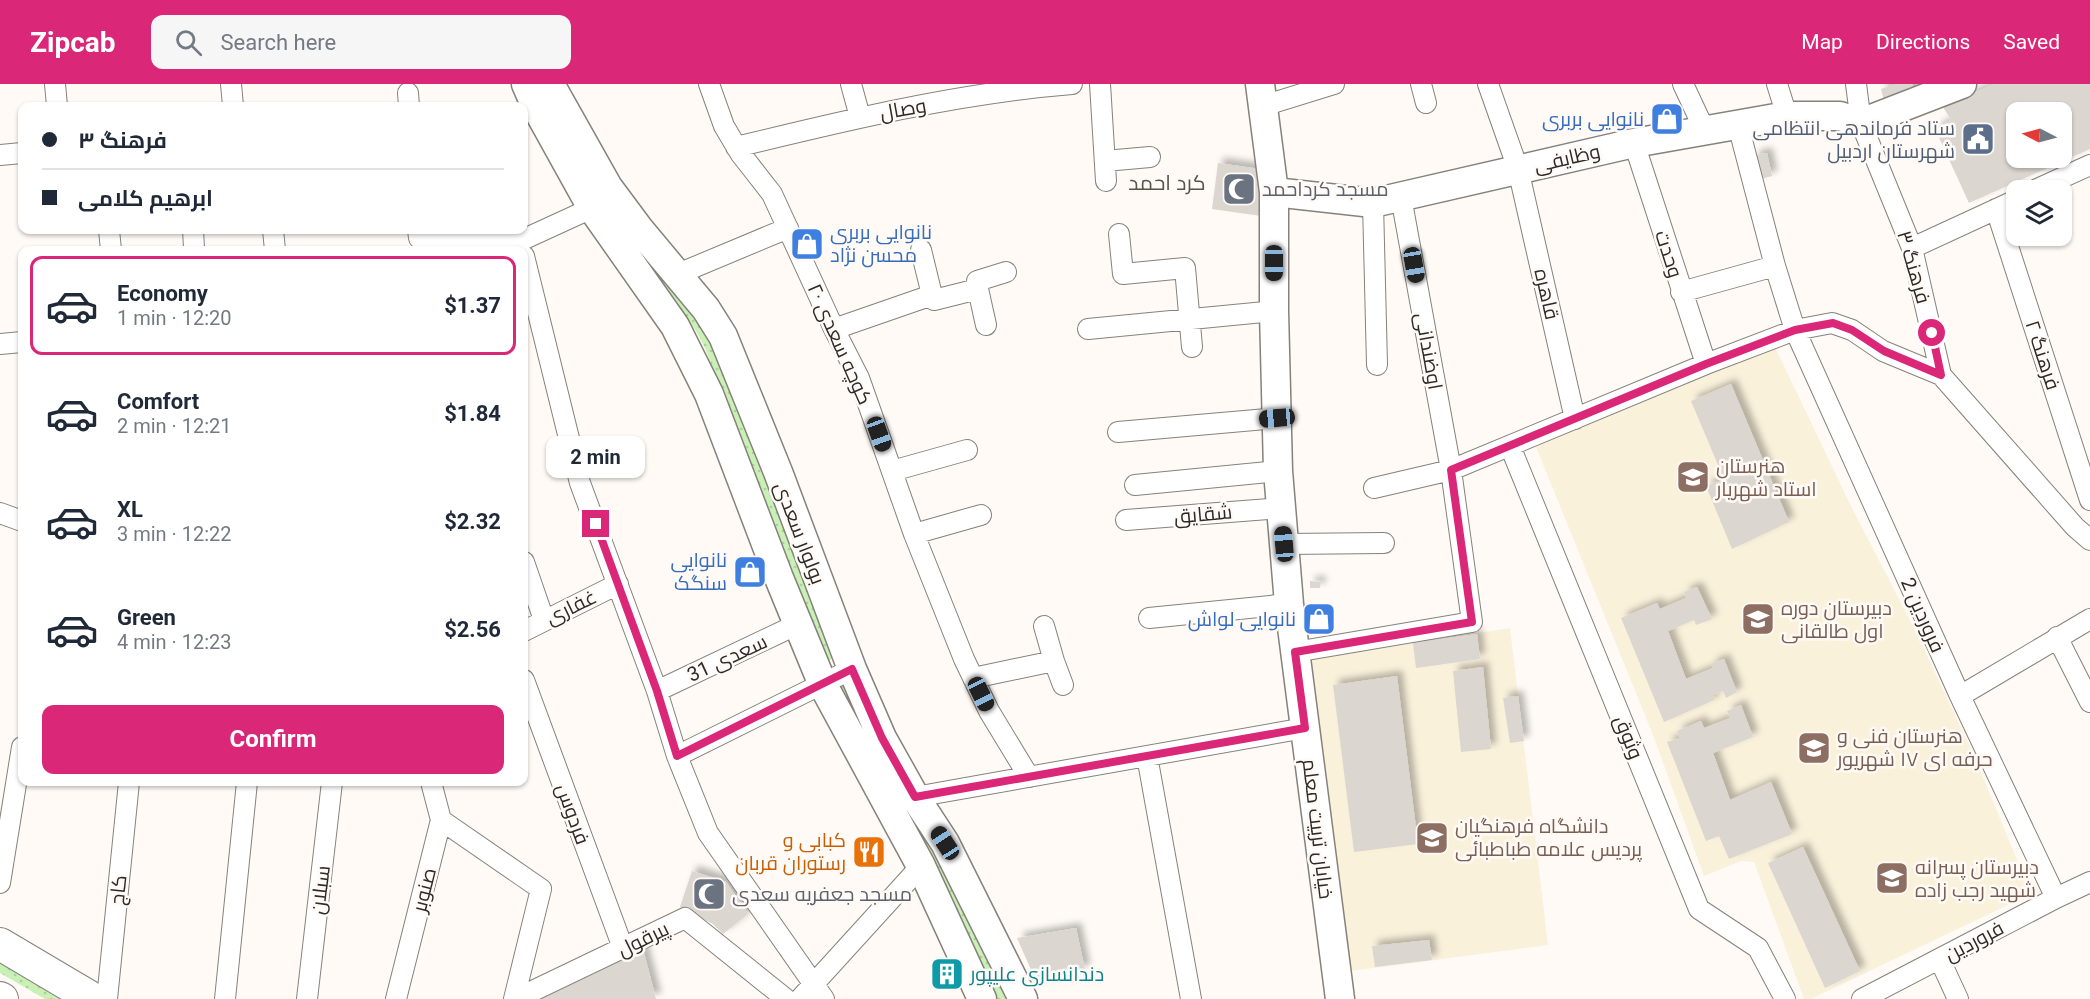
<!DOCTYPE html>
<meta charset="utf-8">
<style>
body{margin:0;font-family:Roboto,Cairo,sans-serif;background:#f6f6f7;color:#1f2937;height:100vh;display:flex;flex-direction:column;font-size:22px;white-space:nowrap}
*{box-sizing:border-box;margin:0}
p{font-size:20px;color:#747a83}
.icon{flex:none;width:33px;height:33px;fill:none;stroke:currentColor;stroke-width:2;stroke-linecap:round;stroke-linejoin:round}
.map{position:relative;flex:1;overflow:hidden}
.panel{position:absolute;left:18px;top:162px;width:510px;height:540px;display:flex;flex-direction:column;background:#fff;border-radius:12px;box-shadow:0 2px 4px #0004}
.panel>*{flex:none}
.top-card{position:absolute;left:18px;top:18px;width:510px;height:132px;border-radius:12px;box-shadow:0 2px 4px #0004;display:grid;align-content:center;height:132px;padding:0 24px;background:#fff}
.needle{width:39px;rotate:276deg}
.tools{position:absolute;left:2006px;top:18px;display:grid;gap:12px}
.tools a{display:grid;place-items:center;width:66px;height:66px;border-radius:12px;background:#fff;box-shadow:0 2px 4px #0004;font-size:30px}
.end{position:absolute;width:27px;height:27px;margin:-14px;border:8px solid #db2777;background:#fff;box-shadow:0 0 0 3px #fff}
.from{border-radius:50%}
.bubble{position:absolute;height:42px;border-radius:12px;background:#fff;box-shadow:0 2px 4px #0004;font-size:20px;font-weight:700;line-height:42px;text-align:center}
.car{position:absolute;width:18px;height:36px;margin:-18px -9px;border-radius:8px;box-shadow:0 0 4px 2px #0007;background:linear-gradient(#222 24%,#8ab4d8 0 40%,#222 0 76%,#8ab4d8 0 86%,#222 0)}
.top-card b{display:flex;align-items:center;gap:21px;height:57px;font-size:22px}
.top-card b+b{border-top:2px solid #e0e1e3}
.top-card i{width:15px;height:15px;background:#1f2937}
ul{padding:10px 0 0;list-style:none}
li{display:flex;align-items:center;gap:18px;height:99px;margin:0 12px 9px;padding:0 12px;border:3px solid transparent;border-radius:12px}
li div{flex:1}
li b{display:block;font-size:22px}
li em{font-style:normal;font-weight:700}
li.active{border-color:#db2777}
li>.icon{width:54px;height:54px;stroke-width:1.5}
.button{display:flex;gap:12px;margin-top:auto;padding:12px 24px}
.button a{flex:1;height:69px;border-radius:12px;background:#db2777;color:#fff;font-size:24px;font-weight:700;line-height:69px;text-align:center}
header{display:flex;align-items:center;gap:36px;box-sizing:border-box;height:84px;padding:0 30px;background:#db2777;color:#fff}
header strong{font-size:28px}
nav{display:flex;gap:33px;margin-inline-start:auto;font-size:21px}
.search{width:420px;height:54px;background:#f6f6f7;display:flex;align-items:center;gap:15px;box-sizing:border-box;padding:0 21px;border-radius:12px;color:#747a83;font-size:22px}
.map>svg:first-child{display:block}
</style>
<header>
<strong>Zipcab</strong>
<div class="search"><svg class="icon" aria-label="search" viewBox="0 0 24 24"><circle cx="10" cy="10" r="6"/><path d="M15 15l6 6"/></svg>Search here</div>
<nav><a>Map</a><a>Directions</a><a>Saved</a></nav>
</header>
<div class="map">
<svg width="2090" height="915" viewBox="0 0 2090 915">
<defs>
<pattern id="grass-dots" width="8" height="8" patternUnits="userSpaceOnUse" patternTransform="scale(1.5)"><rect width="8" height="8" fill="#caf1b5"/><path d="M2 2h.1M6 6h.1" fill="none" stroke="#aecf9c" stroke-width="1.8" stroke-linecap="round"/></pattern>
<filter id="shadow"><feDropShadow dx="5.5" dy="-5.5" stdDeviation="3" flood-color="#0004"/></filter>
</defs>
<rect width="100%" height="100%" fill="#fffaf5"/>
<!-- education -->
<path fill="#faf1db" d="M1774,261L1851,422L1915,546L1976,676L2031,810L1811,915H1804L1754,778L1741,777L1704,792L1653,651L1536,363Z
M1510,544L1548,861L1350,887L1306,576Z"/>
<!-- grass -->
<path fill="url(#grass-dots)" d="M554,29L716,260L833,574L830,576L824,575L820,566L705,264L696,247L665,205L634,167Z
M843,597L914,727L1008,915H996L837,601Z
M0,874L71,915H45L0,889Z"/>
<!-- building -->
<path fill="#dbd6cf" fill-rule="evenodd" filter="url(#shadow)" d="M1896,0H1912L1916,13L1885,21L1881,5Z
M1994,0H2090V65L1969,119L1935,45L1951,36L1943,23ZM2016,28H2061V74H2016Z
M1767,69L1772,92L1758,96L1753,77L1756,71Z
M1218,79L1267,86L1261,132L1212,125Z
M1731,300L1789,438L1732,465L1706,402L1724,395L1691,317Z
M1310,497L1321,498L1320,504H1310Z
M1697,503L1712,535L1696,541L1694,536L1668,547L1686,595L1713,584L1711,580L1724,575L1737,608L1726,614L1723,607L1713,611L1714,616L1664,638L1621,534L1657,519L1660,525L1686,514L1684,508Z
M1477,550L1480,575L1416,584L1413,559Z
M1483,583L1491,665L1461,668L1453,587Z
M1397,592L1418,760L1354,768L1333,601Z
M1518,612L1524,657L1510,659L1503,614Z
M1741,621L1753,653L1713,669L1730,716L1771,698L1792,750L1729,775L1719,752L1706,757L1667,658L1680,654L1677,647L1701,637L1704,644L1730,634L1727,627Z
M1803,763L1860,887L1825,904L1768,779Z
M692,787L726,798L748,830L723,850L713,840L680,823Z
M1076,844L1085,886L1035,895L1017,854Z
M1429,856L1432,876L1375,883L1372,862Z
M643,865L656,915H538Z
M948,880L957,894L946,900L938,886Z"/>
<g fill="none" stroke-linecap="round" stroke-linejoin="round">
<!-- street casing -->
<g stroke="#86827b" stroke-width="22">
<path id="street" d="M55,0L57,22
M231,0L233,22
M709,0L724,42L740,69L772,110L834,245L859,294L914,450L964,575L989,627L1029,693
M851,0L860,33
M1100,0L1106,97
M1421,0L1426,19
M1488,0L1518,85L1575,335
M1683,0L1705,47
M1777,0L1787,32
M1856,0L1861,39L1912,164L1941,291L2075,443L2090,456
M408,9L409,22
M1263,22L1334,0
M1738,41L1775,182L1795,246L1960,612L2056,814
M1634,59L1706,280
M736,63C847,36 959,9 1072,0
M0,71L22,69
M1105,77L1150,73
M2035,106L2090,81
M1373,119L1377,281
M1996,125L2090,416
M109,146L111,166
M193,146L194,164
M273,146L275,166
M418,146L419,154L520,157L592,124
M1119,150L1123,190L1185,184L1192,263
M1912,164L2016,116
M921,166L932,211
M524,172L580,399L657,607L677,672L708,749L824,915
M678,190L788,144
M978,205L986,241
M1681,208L1775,182
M834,245L932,211L934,216L978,205L977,197L1006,188
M1088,245L1274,227
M0,260L22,258
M1118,348L1277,334
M1510,362L1699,825L1758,864L1785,915
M892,387L967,366
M1135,401L1278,387
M1374,404L1451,386L1706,280L1795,246L1832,239L1852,246L1883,267L1941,291
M0,429L22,437
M1126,436L1281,424
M914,450L981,431
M1284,460L1384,459
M524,478L544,536
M1149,534L1289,520
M1044,542L1054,577L1063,601
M524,547L618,500
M2057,553L2090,618
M1295,568L1472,538L1451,386L1401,113
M973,594L1054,577
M524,596L623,864
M657,607L798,540
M1960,612L2090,535
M677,672L852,585
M1147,672L1191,915
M915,713L1305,644
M441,736L541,805L514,915
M0,799L22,663
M1940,876L1958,915
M107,915L129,698
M225,915L247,698
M307,915L332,698
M396,915L441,736L431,698
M516,915L685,834L786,915
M800,915L921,782
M1862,915L2056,814L2090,798"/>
</g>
<!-- secondary casing -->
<g stroke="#86827b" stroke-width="31">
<path id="secondary" d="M526,0L536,23L592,124L675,242L709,310L779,494L823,601L921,782L982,915
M550,0L608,103L640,146L706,225L723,252L778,388L852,585L882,654L915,713L945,759L1023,915
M1260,0L1274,108V227L1278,387L1289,520L1340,915
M1274,108L1373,119L1634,59L1787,32H1840L1861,39L1962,0"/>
</g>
<!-- primary casing -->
<g stroke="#86827b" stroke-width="34">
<path id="primary" d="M0,860L93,915
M0,914L2,915"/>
</g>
<!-- street -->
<use href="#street" stroke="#fff" stroke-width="20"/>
<!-- secondary -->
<use href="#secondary" stroke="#fff" stroke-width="28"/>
<!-- primary -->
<use href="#primary" stroke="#fff" stroke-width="32"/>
</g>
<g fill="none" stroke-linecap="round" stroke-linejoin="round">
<!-- route -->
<path stroke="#db2777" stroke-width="8" d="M596,440L657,607L677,672L852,585L882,654L915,713L1305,644L1295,568L1472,538L1451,386L1706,280L1795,246L1833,239L1852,246L1884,267L1941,291L1932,249"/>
</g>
<!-- icons -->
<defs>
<g id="shop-square" transform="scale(1.725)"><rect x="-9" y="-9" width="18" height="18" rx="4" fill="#3f7fe0" stroke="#fffaf5"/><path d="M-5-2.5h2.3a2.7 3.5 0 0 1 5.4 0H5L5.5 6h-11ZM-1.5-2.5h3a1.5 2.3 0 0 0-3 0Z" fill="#fff"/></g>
<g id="civic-square" transform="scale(1.725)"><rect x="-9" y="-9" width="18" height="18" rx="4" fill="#5c6f8a" stroke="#fffaf5"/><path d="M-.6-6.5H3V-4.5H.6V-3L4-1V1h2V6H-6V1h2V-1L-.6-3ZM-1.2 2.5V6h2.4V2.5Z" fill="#fff"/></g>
<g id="mosque-square" transform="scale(1.725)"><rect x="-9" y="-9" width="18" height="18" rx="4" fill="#6b7280" stroke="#fffaf5"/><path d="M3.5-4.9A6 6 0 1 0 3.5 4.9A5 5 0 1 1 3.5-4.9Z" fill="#fff"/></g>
<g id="school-square" transform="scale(1.725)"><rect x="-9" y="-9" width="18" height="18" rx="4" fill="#8d6e63" stroke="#fffaf5"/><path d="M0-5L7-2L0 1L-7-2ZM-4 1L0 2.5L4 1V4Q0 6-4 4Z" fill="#fff"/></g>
<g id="university-square" transform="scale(1.725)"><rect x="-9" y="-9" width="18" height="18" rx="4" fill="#8d6e63" stroke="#fffaf5"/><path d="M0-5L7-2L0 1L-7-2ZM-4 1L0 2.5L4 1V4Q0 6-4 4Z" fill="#fff"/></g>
<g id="restaurant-square" transform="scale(1.725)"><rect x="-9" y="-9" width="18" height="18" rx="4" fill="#e8710a" stroke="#fffaf5"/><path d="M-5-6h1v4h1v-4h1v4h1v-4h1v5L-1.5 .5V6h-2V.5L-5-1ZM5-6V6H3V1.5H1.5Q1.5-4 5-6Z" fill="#fff"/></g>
<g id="building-square" transform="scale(1.725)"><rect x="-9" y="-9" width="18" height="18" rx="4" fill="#0f9aa8" stroke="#fffaf5"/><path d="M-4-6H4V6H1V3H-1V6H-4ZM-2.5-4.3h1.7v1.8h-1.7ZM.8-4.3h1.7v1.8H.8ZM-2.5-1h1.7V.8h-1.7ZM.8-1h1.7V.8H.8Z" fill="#fff"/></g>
</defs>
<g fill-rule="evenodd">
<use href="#shop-square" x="1667" y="35"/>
<use href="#civic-square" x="1978" y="55"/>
<use href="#mosque-square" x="1239" y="105"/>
<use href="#shop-square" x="807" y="160"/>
<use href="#school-square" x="1693" y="393"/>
<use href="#shop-square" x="750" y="488"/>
<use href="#shop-square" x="1319" y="535"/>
<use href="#school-square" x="1758" y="535"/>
<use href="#school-square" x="1814" y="664"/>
<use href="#university-square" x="1432" y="754"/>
<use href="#restaurant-square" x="869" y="768"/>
<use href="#school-square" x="1892" y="794"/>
<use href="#mosque-square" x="709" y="810"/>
<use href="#building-square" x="947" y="890"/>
</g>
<g text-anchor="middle" stroke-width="5" stroke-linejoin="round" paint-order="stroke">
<!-- street labels -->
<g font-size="20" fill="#2d2b29" stroke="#fffaf5">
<text transform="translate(903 25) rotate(-10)" y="7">وصال</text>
<text transform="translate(1567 74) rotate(-13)" y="7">وظایفی</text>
<text transform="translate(1669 170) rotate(72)" y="7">وحدت</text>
<text transform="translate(1914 183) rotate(74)" y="7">فرهنگ ۳</text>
<text transform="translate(1547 210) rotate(77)" y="7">قاهره</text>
<text transform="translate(840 260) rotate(66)" y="7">کوچه سعدی ۲۰</text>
<text transform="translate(1429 267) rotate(80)" y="7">اوضندانی</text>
<text transform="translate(2043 271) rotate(72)" y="7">فرهنگ ۲</text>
<text transform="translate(1203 430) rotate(-5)" y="7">شقایق</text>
<text transform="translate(800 449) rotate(69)" y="7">بولوار سعدی</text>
<text transform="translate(571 523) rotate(-26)" y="7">غفاری</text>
<text transform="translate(1923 531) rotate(66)" y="7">فروردین 2</text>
<text transform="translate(727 574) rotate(-25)" y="7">سعدی 31</text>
<text transform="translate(1629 653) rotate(68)" y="7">وثوق</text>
<text transform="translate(573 730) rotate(70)" y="7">فردوس</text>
<text transform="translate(1318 745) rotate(83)" y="7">خیابان تربیت معلم</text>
<text transform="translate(118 806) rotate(-84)" y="7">کاج</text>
<text transform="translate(320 806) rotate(-83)" y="7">سبلان</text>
<text transform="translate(424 806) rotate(-76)" y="7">صنوبر</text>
<text transform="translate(643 855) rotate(-26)" y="7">پیرقول</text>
<text transform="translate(1974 857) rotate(-28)" y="7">فروردین</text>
</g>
<!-- shop labels -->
<g font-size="20" fill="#366cbe" stroke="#fffaf5" text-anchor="end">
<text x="1644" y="42">نانوایی بربری</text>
<text x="830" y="155" text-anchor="start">نانوایی بربری<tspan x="830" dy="23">محسن نژاد</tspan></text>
<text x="727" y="483">نانوایی<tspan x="727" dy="23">سنگک</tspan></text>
<text x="1296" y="542">نانوایی لواش</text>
</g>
<!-- service labels -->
<g font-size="20" fill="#4e5e75" stroke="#fffaf5" text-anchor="end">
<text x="1955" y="51">ستاد فرماندهی انتظامی<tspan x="1955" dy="23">شهرستان اردبیل</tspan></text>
</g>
<!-- worship labels -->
<g font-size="20" fill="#5b616d" stroke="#fffaf5" text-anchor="start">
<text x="1262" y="112">مسجد کرداحمد</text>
<text x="732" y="817">مسجد جعفریه سعدی</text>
</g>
<!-- education labels -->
<g font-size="20" fill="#785e54" stroke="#fffaf5" text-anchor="start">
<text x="1716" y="389">هنرستان<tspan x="1716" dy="23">استاد شهریار</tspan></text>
<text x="1781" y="531">دبیرستان دوره<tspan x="1781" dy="23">اول طالقانی</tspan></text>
<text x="1837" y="659">هنرستان فنی و<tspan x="1837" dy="23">حرفه ای ۱۷ شهریور</tspan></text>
<text x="1455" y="749">دانشگاه فرهنگیان<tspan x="1455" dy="23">پردیس علامه طباطبائی</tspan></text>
<text x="1915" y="790">دبیرستان پسرانه<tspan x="1915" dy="23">شهید رجب زاده</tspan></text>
</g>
<!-- food labels -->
<g font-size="20" fill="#c56008" stroke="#fffaf5" text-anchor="end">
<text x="846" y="763">کبابی و<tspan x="846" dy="23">رستوران قربان</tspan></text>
</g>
<!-- culture labels -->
<g font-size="20" fill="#0d838f" stroke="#fffaf5" text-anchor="start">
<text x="970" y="897">دندانسازی علیپور</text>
</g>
<!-- neighbourhood labels -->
<g font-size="21" fill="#57534d" stroke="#fffaf5">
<text x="1167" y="106">کرد احمد</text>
</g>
</g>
</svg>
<div class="tools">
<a><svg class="needle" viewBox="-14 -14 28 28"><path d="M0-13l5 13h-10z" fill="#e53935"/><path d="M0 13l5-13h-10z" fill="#747a83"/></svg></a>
<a><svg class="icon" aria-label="layers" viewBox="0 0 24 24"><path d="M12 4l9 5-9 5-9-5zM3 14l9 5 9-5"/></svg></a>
</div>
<i class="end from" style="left:1932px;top:249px"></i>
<i class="end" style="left:596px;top:440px"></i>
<div class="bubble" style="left:546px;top:352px;width:99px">2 min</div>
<i class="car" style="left:1274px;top:179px;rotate:180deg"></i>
<i class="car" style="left:1414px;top:181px;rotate:170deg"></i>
<i class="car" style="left:1277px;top:334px;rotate:265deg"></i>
<i class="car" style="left:879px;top:350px;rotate:160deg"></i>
<i class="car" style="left:1284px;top:460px;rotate:355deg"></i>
<i class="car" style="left:981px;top:610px;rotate:154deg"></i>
<i class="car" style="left:945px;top:759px;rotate:327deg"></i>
<div class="top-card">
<b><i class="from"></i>فرهنگ ۳</b>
<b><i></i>ابرهیم کلامی</b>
</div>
<section class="panel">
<ul>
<li class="active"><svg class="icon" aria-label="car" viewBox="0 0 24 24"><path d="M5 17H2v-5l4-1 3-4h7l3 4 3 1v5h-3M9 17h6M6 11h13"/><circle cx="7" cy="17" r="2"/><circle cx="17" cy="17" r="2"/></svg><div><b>Economy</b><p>1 min · 12:20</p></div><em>$1.37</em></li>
<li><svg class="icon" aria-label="car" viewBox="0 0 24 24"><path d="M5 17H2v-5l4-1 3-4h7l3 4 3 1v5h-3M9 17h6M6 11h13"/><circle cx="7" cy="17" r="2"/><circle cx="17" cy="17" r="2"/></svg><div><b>Comfort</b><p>2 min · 12:21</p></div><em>$1.84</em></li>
<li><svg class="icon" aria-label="car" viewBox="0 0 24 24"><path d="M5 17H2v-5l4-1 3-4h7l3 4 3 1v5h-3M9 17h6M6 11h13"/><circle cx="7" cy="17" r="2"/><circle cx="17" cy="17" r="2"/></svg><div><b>XL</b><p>3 min · 12:22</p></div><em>$2.32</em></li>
<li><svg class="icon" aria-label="car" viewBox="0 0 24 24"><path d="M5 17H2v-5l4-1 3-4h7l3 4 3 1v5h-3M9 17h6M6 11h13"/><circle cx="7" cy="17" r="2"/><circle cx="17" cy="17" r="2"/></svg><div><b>Green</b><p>4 min · 12:23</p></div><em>$2.56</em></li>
</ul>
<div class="button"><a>Confirm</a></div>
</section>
</div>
